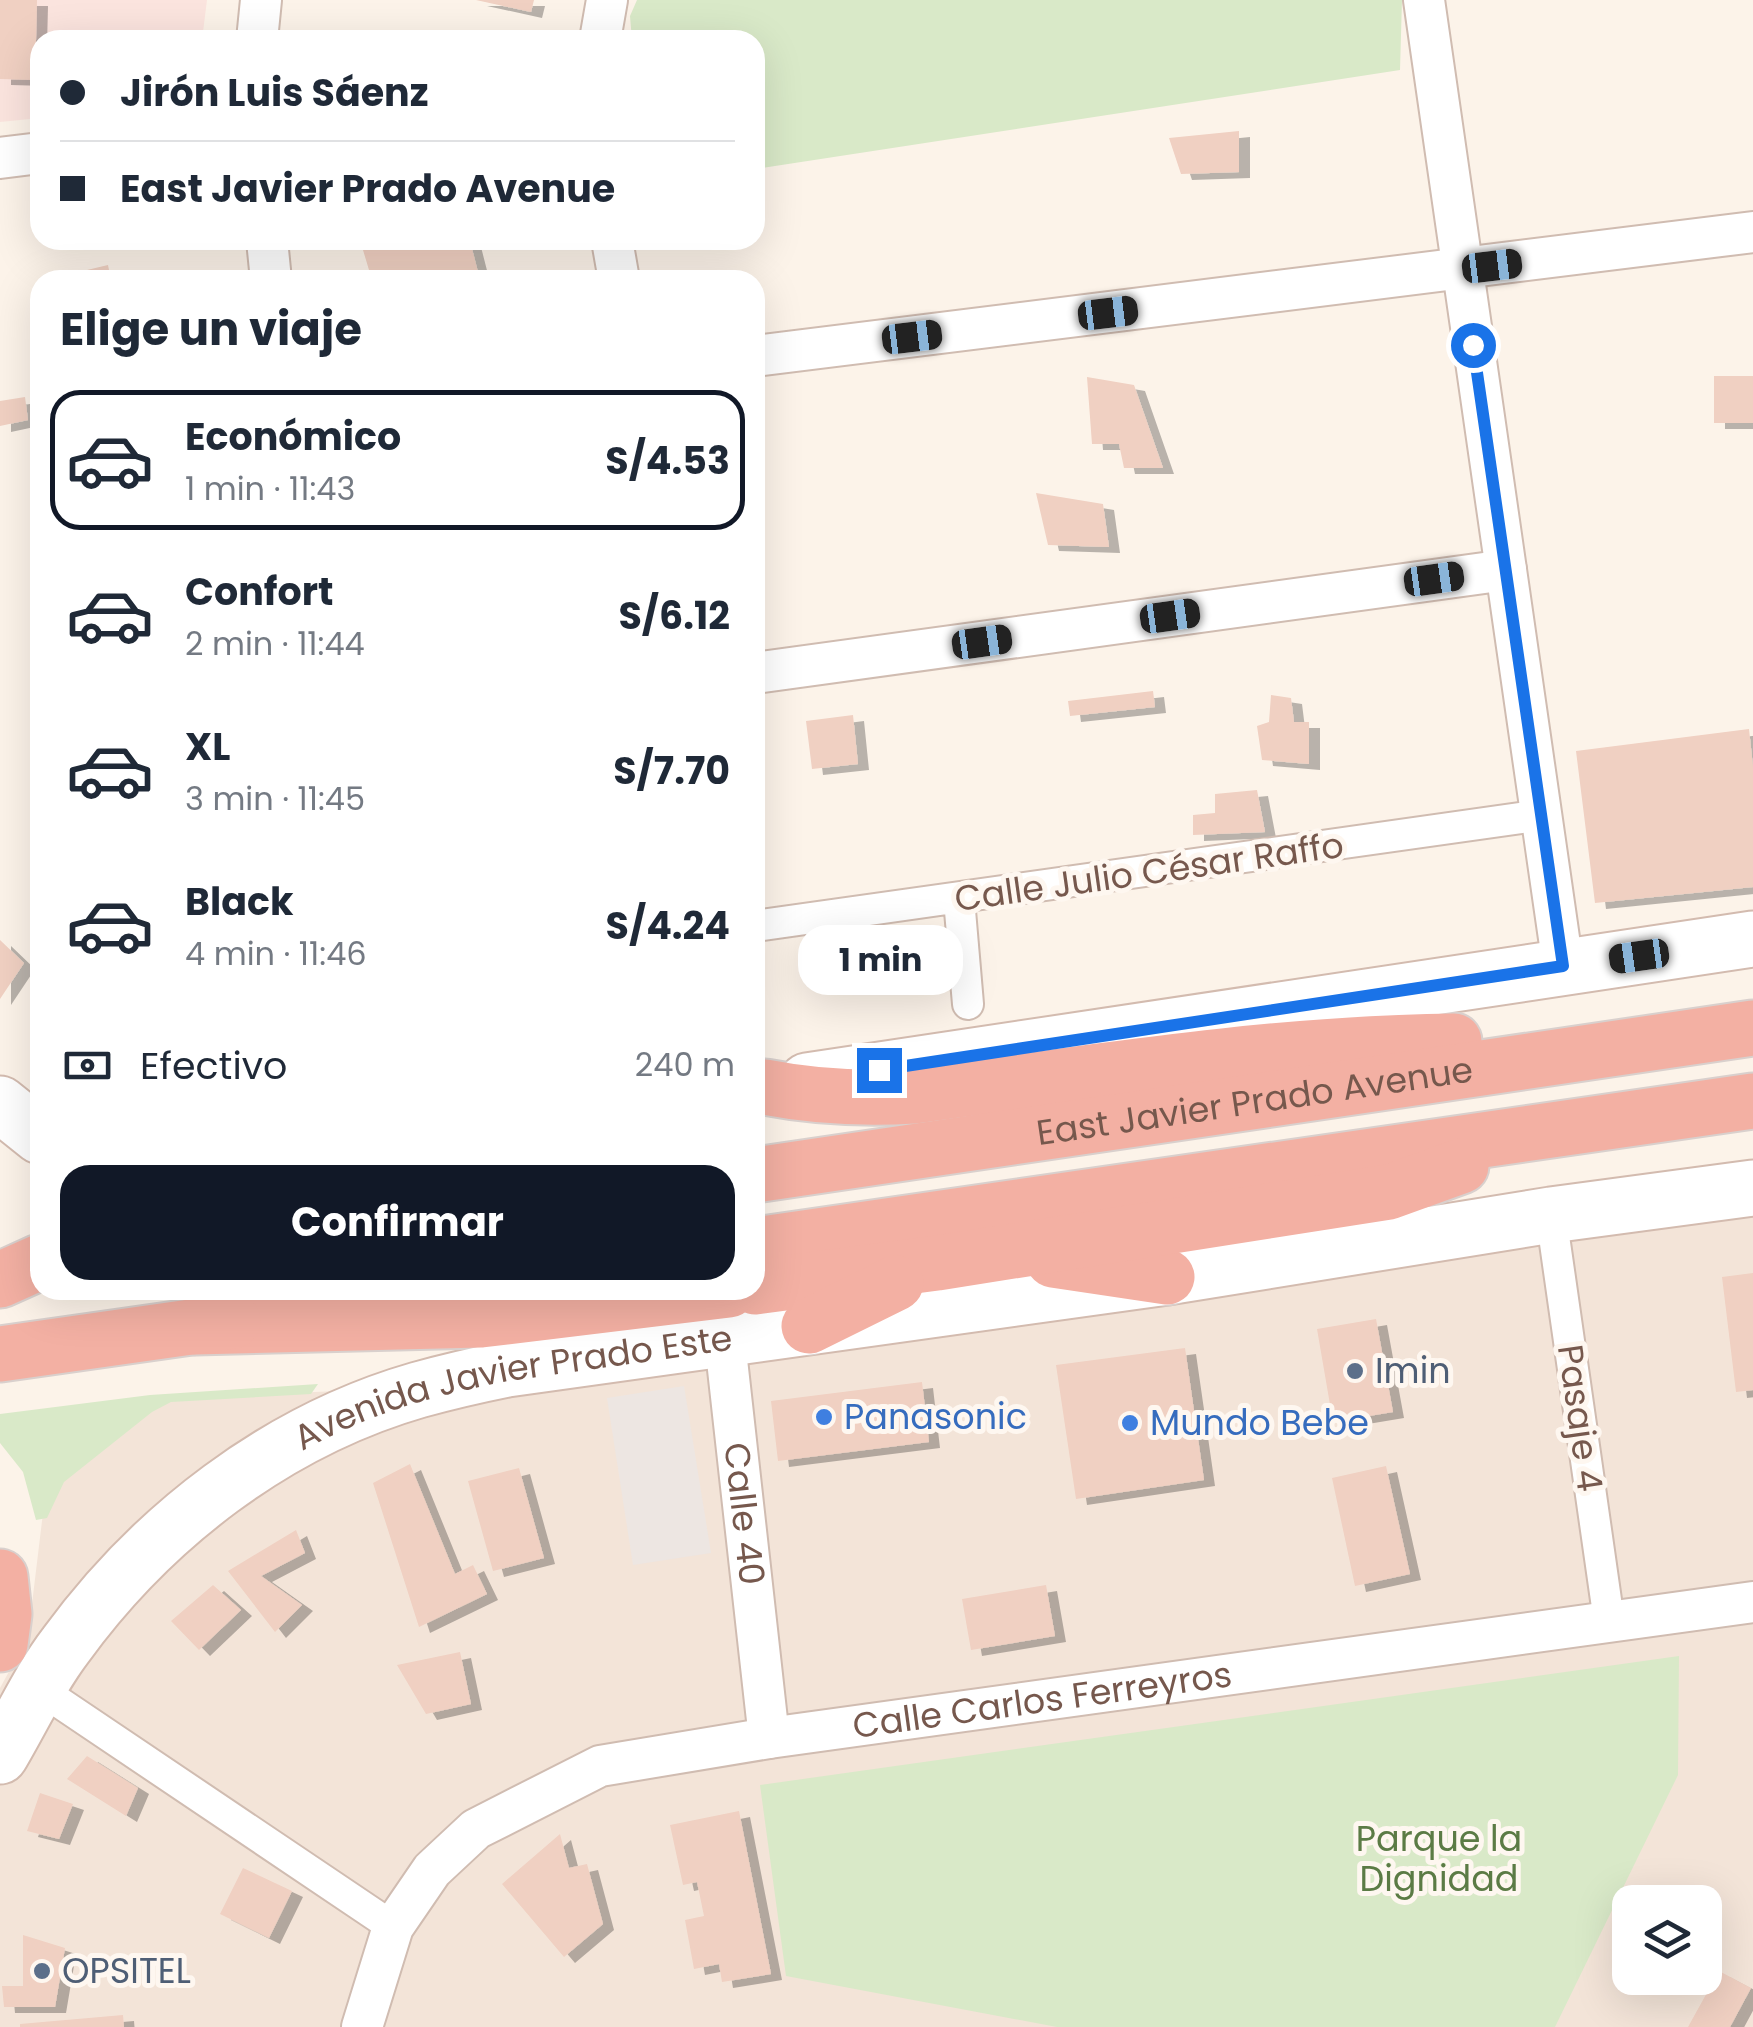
<!DOCTYPE html>
<html lang="es">
<meta charset="utf-8">
<style>
body{margin:0;font-family:Poppins,sans-serif;background:#f2f2f3;color:#1f2937;height:100vh;display:flex;flex-direction:column;font-size:38px;white-space:nowrap}
*{box-sizing:border-box;margin:0}
p{font-size:32px;color:#747a83}
.icon{flex:none;width:55px;height:55px;fill:none;stroke:currentColor;stroke-width:2;stroke-linecap:round;stroke-linejoin:round}
.map{position:relative;flex:1;overflow:hidden}
.side{position:absolute;left:30px;top:270px;width:735px;height:1030px;display:flex;flex-direction:column;background:#fff;border-radius:30px;box-shadow:0 10px 40px #0002}
.side>*{flex:none}
.guide{position:absolute;left:30px;top:30px;width:735px;height:220px;border-radius:30px;box-shadow:0 10px 40px #0002;display:grid;align-content:center;height:220px;padding:0 30px;background:#fff}
.tools{position:absolute;left:1612px;top:1885px;display:grid;gap:20px}
.tools a{display:grid;place-items:center;width:110px;height:110px;border-radius:20px;background:#fff;box-shadow:0 10px 40px #0002;font-size:50px}
.end{position:absolute;width:45px;height:45px;margin:-22px;border:12px solid #1a73e8;background:#fff;box-shadow:0 0 0 5px #fff}
.from{border-radius:50%}
.bubble{position:absolute;height:70px;border-radius:30px;background:#fff;box-shadow:0 10px 40px #0002;font-size:32px;font-weight:700;line-height:70px;text-align:center}
.car{position:absolute;width:30px;height:60px;margin:-30px -15px;border-radius:12px;box-shadow:0 0 8px 2px #0007;background:linear-gradient(#222 24%,#8ab4d8 0 40%,#222 0 76%,#8ab4d8 0 86%,#222 0)}
.guide b{display:flex;align-items:center;gap:35px;height:95px;font-size:38px}
.guide b+b{border-top:2px solid #e0e1e3}
.guide i{width:25px;height:25px;background:#1f2937}
ul{padding:0;list-style:none}
li{display:flex;align-items:center;gap:30px;height:140px;margin:0 20px 15px;padding:0 10px;border:5px solid transparent;border-radius:30px}
li div{flex:1}
li b{display:block;font-size:38px}
li em{font-style:normal;font-weight:700}
li.active{border-color:#111827}
li>.icon{width:90px;height:90px;stroke-width:1.5}
h2{padding:0 30px;font-size:45px;line-height:120px}
.pay{display:flex;align-items:center;gap:25px;height:110px;padding:0 30px;font-size:38px}
.pay p{margin-inline-start:auto}
.primary-button{display:flex;gap:20px;margin-top:auto;padding:20px 30px}
.primary-button a{flex:1;height:115px;border-radius:30px;background:#111827;color:#fff;font-size:40px;font-weight:700;line-height:115px;text-align:center}
.map>svg:first-child{display:block}
</style>
<div class="map">
<svg width="1753" height="2027" viewBox="0 0 1753 2027">
<defs>
<filter id="shadow"><feDropShadow dx="11" dy="6" stdDeviation="0" flood-color="#0004"/></filter>
</defs>
<rect width="100%" height="100%" fill="#fcf3e9"/>
<!-- residential -->
<path fill="#f3e4d8" fill-rule="evenodd" d="M1753,1162V2027H0V1688L28,1637L46,1488L165,1399L337,1391L377,1377ZM1630,1902H1705V1978H1630Z"/>
<!-- commercial -->
<path fill="#fbe4de" d="M0,0H207L202,40H40V118L0,122Z"/>
<!-- industrial -->
<path fill="#ede6e2" d="M684,1386L711,1553L633,1565L607,1398Z"/>
<!-- green -->
<path fill="#d9e9c8" d="M637,0H1402L1400,70L755,169V40H632L630,16Z
M318,1384L311,1394L171,1402L152,1412L64,1482L47,1518L36,1520L23,1472L0,1443V1414L150,1395Z
M1679,1656L1678,1775L1555,2027H1057L786,1976L760,1785Z"/>
<!-- building -->
<path fill="#f0d0c2" filter="url(#shadow)" d="M0,0H37L35,80L0,79Z
M476,0H534L531,12Z
M1239,131V172L1181,174L1169,138Z
M360,240L470,241L480,280H372Z
M108,265L111,280H49V279Z
M1714,376H1753V423H1714Z
M1087,377L1134,385L1163,468H1124L1119,444H1092Z
M25,397L28,420L0,426V401Z
M1036,493L1103,504L1109,547L1048,545Z
M1153,691L1155,707L1070,716L1068,701Z
M1271,695L1291,698L1294,722H1309V764L1262,760L1257,726L1269,722Z
M853,715L858,764L812,769L806,721Z
M1749,729L1753,767V887L1595,903L1576,751Z
M1257,790L1265,832L1193,835V815L1215,813V794Z
M0,940L24,963L0,999Z
M1753,1273V1390L1736,1392L1722,1277Z
M1376,1319L1393,1412L1333,1422L1317,1329Z
M1185,1348L1204,1480L1076,1499L1056,1365Z
M922,1382L929,1442L778,1461L771,1401Z
M410,1464L455,1574L473,1565L487,1594L419,1627L373,1483Z
M1386,1466L1410,1574L1355,1586L1332,1478Z
M519,1468L544,1558L493,1571L468,1481Z
M296,1530L305,1553L261,1576L302,1605L275,1632L228,1571Z
M213,1585L241,1610L199,1650L171,1621Z
M1046,1585L1055,1636L971,1650L962,1599Z
M460,1652L471,1704L426,1714L397,1665Z
M87,1756L138,1788L126,1816L67,1779Z
M40,1793L73,1804L59,1839L27,1831Z
M739,1811L771,1974L722,1982L719,1964L694,1969L685,1920L704,1916L697,1882L683,1885L670,1825Z
M560,1834L569,1868L587,1864L603,1924L564,1957L502,1884Z
M243,1868L292,1891L269,1938L220,1914Z
M23,1935L65,1948L55,2007H4L2,1986H23Z
M1719,1971L1751,1988L1730,2027H1688Z
M123,2015L124,2027H20V2024Z"/>
<g fill="none" stroke-linecap="round" stroke-linejoin="round">
<!-- pedestrian casing -->
<g stroke="#d0bcb1" stroke-width="34">
<path id="pedestrian" d="M959,899L968,1004
M755,926L1542,815
M1551,1215L1609,1621
M38,1688L393,1927"/>
</g>
<!-- minor casing -->
<g stroke="#d0bcb1" stroke-width="44">
<g id="minor">
<path d="M1424,0L1563,966"/>
<path d="M257,40L261,0"/>
<path d="M600,40L607,0"/>
<path d="M0,158L40,153"/>
<path d="M267,240L271,280"/>
<path d="M612,240L619,280"/>
<path d="M755,356L1753,232"/>
<path d="M755,673L1506,570"/>
<path id="s1" d="M722,1315L769,1738"/>
<path id="s2" d="M362,2027L393,1927L432,1870L476,1829L600,1766L769,1738L1753,1602"/>
</g>
</g>
<!-- secondary casing -->
<g stroke="#d3bbaf" stroke-width="59">
<g id="secondary">
<path d="M807,1081L1753,939"/>
<path d="M0,1104L40,1136"/>
<path id="s3" d="M0,1756C22,1719 40,1679 66,1645C152,1527 276,1431 418,1390C447,1382 477,1375 507,1369L1167,1277L1551,1215L1753,1188"/>
</g>
</g>
<!-- motorway casing -->
<g stroke="#d9d0cd" stroke-width="59">
<g id="motorway">
<path d="M765,1087C816,1097 863,1099 914,1096C1094,1072 1273,1043 1454,1041"/>
<path id="s4" d="M755,1175L1753,1028"/>
<path d="M755,1245L1753,1101"/>
<path d="M1053,1260L1167,1277"/>
<path d="M0,1280L40,1262"/>
<path d="M755,1287L937,1263L1389,1192L1461,1166"/>
<path d="M809,1326L896,1283"/>
<path d="M195,1327L481,1320L729,1290"/>
<path d="M0,1354L233,1321"/>
<path d="M0,1577L4,1614L0,1644"/>
</g>
</g>
<!-- pedestrian -->
<use href="#pedestrian" stroke="#fff" stroke-width="30"/>
<!-- minor -->
<use href="#minor" stroke="#fff" stroke-width="40"/>
<!-- secondary -->
<use href="#secondary" stroke="#fff" stroke-width="55"/>
<!-- motorway -->
<use href="#motorway" stroke="#f3b0a3" stroke-width="55"/>
</g>
<g fill="none" stroke-linecap="round" stroke-linejoin="round">
<!-- route -->
<path stroke="#1a73e8" stroke-width="12" d="M879,1070L1563,966L1473,345"/>
</g>
<!-- markers -->
<g fill="#5c6f8a" stroke="#fef7f0" stroke-width="4">
<circle cx="1355" cy="1371" r="10"/>
<circle cx="42" cy="1971" r="10"/>
</g>
<g fill="#3f7fe0" stroke="#fef7f0" stroke-width="4">
<circle cx="824" cy="1417" r="10"/>
<circle cx="1130" cy="1423" r="10"/>
</g>
<g text-anchor="middle" stroke-width="10" stroke-linejoin="round" paint-order="stroke">
<!-- street labels -->
<g font-size="35" fill="#76584d" stroke="#fef7f0">
<text transform="translate(1149 872) rotate(-8)" y="12">Calle Julio César Raffo</text>
<text dy="12" stroke="none"><textPath href="#s4" startOffset="505">East Javier Prado Avenue</textPath></text>
<text dy="12" stroke="none"><textPath href="#s3" startOffset="665">Avenida Javier Prado Este</textPath></text>
<text transform="translate(1580 1418) rotate(82)" y="12">Pasaje 4</text>
<text dy="12" stroke="none"><textPath href="#s1" startOffset="200">Calle 40</textPath></text>
<text dy="12" stroke="none"><textPath href="#s2" startOffset="820">Calle Carlos Ferreyros</textPath></text>
</g>
<!-- service labels -->
<g font-size="35" fill="#4e5e75" stroke="#fef7f0" text-anchor="start">
<text x="1375" y="1383">Imin</text>
<text x="62" y="1983">OPSITEL</text>
</g>
<!-- shop labels -->
<g font-size="35" fill="#366cbe" stroke="#fef7f0" text-anchor="start">
<text x="844" y="1429">Panasonic</text>
<text x="1150" y="1435">Mundo Bebe</text>
</g>
<!-- park labels -->
<g font-size="35" fill="#5b7b45" stroke="#fef7f0">
<text x="1439" y="1851">Parque la<tspan x="1439" dy="40">Dignidad</tspan></text>
</g>
</g>
</svg>
<div class="tools">
<a><svg class="icon" aria-label="layers" viewBox="0 0 24 24"><path d="M12 4l9 5-9 5-9-5zM3 14l9 5 9-5"/></svg></a>
</div>
<i class="end from" style="left:1473px;top:345px"></i>
<i class="end" style="left:879px;top:1070px"></i>
<div class="bubble" style="left:798px;top:925px;width:165px">1 min</div>
<i class="car" style="left:1492px;top:266px;rotate:83deg"></i>
<i class="car" style="left:1108px;top:313px;rotate:83deg"></i>
<i class="car" style="left:912px;top:337px;rotate:83deg"></i>
<i class="car" style="left:1434px;top:579px;rotate:82deg"></i>
<i class="car" style="left:1170px;top:616px;rotate:82deg"></i>
<i class="car" style="left:982px;top:642px;rotate:82deg"></i>
<i class="car" style="left:1639px;top:956px;rotate:262deg"></i>
<div class="guide">
<b><i class="from"></i>Jirón Luis Sáenz</b>
<b><i></i>East Javier Prado Avenue</b>
</div>
<section class="side">
<h2>Elige un viaje</h2>
<ul>
<li class="active"><svg class="icon" aria-label="car" viewBox="0 0 24 24"><path d="M5 17H2v-5l4-1 3-4h7l3 4 3 1v5h-3M9 17h6M6 11h13"/><circle cx="7" cy="17" r="2"/><circle cx="17" cy="17" r="2"/></svg><div><b>Económico</b><p>1 min · 11:43</p></div><em>S/4.53</em></li>
<li><svg class="icon" aria-label="car" viewBox="0 0 24 24"><path d="M5 17H2v-5l4-1 3-4h7l3 4 3 1v5h-3M9 17h6M6 11h13"/><circle cx="7" cy="17" r="2"/><circle cx="17" cy="17" r="2"/></svg><div><b>Confort</b><p>2 min · 11:44</p></div><em>S/6.12</em></li>
<li><svg class="icon" aria-label="car" viewBox="0 0 24 24"><path d="M5 17H2v-5l4-1 3-4h7l3 4 3 1v5h-3M9 17h6M6 11h13"/><circle cx="7" cy="17" r="2"/><circle cx="17" cy="17" r="2"/></svg><div><b>XL</b><p>3 min · 11:45</p></div><em>S/7.70</em></li>
<li><svg class="icon" aria-label="car" viewBox="0 0 24 24"><path d="M5 17H2v-5l4-1 3-4h7l3 4 3 1v5h-3M9 17h6M6 11h13"/><circle cx="7" cy="17" r="2"/><circle cx="17" cy="17" r="2"/></svg><div><b>Black</b><p>4 min · 11:46</p></div><em>S/4.24</em></li>
</ul>
<div class="pay"><svg class="icon" aria-label="cash" viewBox="0 0 24 24"><path d="M3 7h18v10H3z"/><circle cx="12" cy="12" r="2"/></svg>Efectivo<p>240 m</p></div>
<div class="primary-button"><a>Confirmar</a></div>
</section>
</div>
